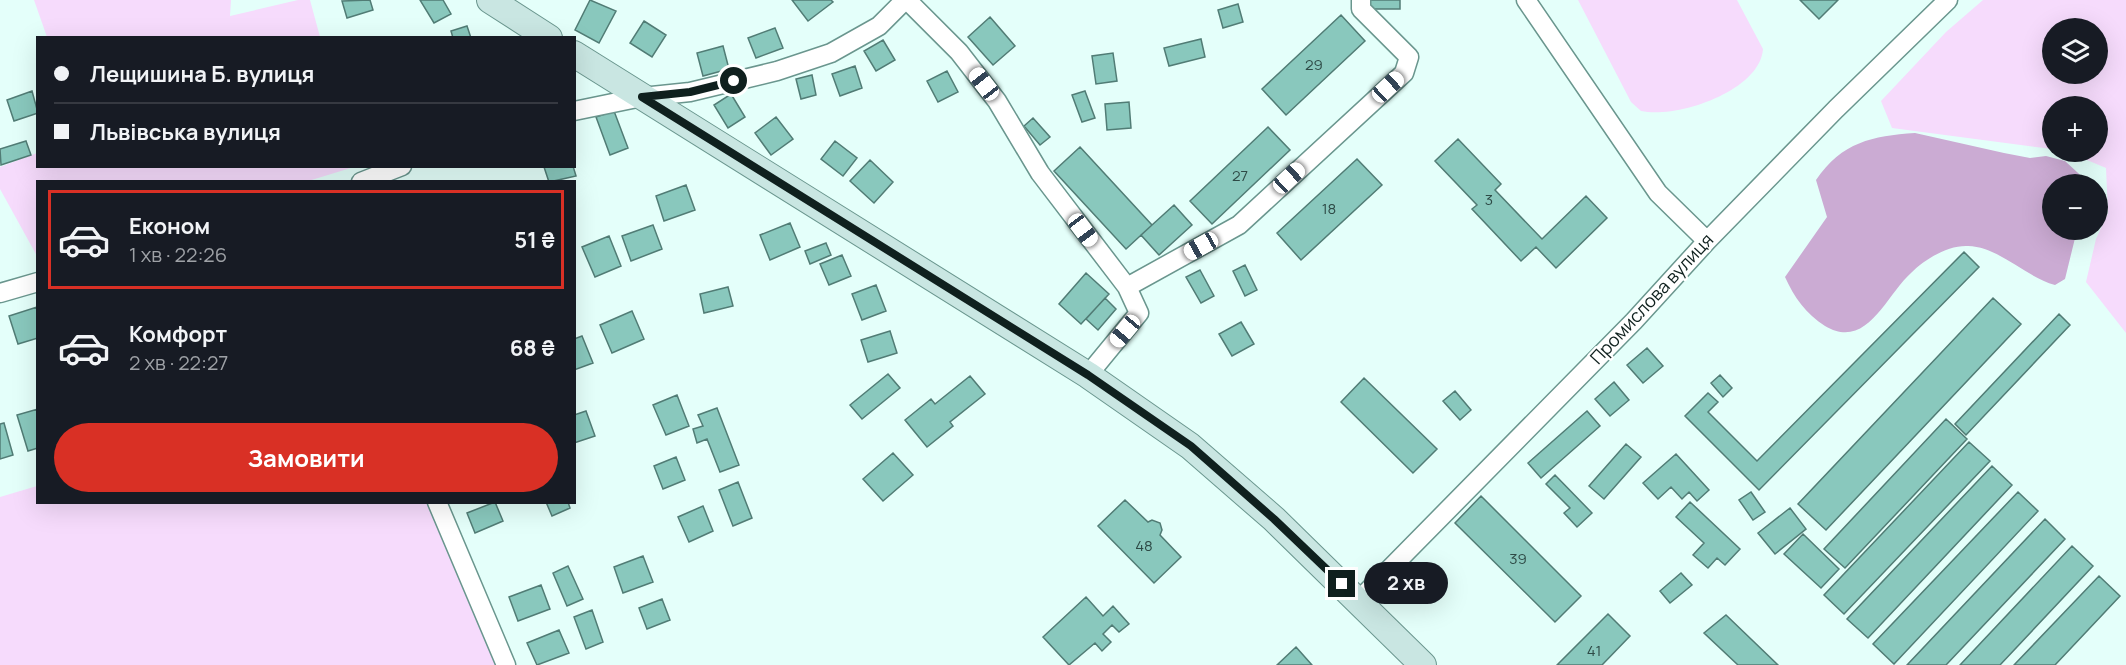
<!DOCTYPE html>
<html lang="uk">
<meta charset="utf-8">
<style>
body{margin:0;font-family:Manrope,sans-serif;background:#242831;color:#f1f3f6;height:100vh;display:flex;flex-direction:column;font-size:22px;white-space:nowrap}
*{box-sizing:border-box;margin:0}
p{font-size:20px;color:#9ea1a6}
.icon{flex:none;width:33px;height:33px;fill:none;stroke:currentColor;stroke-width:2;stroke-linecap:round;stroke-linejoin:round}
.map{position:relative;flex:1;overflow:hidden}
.details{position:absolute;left:36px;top:180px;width:540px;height:324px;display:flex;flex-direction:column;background:#171b24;border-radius:0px;box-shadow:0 6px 24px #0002}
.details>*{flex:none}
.hud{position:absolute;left:36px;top:36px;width:540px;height:132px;border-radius:0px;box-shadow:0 6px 24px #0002;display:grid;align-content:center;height:132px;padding:0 18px;background:#171b24}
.buttons{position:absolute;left:2042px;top:18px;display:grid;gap:12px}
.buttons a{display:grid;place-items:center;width:66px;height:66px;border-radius:50%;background:#171b24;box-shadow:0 6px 24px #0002;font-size:30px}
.end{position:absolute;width:27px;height:27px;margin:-14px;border:8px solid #0f201e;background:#fff;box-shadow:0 0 0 3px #fff}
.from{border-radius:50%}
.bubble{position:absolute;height:42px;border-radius:21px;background:#171b24;box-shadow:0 6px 24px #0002;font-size:20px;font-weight:700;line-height:42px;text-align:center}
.car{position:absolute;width:18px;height:36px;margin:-18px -9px;border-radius:8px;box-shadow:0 0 4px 2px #0007;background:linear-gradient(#fff 24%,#345 0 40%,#fff 0 76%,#345 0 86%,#fff 0)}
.hud b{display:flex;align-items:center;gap:21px;height:57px;font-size:22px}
.hud b+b{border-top:2px solid #363941}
.hud i{width:15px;height:15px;background:#f1f3f6}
ul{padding:10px 0 0;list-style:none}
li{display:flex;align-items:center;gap:18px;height:99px;margin:0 12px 9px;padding:0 6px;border:3px solid transparent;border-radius:0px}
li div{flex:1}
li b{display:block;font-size:22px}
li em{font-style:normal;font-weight:700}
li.current{border-color:#d93025}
li>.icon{width:54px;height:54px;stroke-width:1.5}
.button{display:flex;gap:12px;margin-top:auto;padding:12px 18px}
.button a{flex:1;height:69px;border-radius:36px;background:#d93025;color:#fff;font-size:24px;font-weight:700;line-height:69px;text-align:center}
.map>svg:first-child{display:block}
</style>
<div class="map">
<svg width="2126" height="665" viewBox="0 0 2126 665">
<rect width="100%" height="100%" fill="#e4fffa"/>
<!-- green -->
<path fill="#f6dbfc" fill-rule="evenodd" d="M34,0H231L230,16L298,0H310L320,37H47Z
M1578,0H1737L1763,49C1760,91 1677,119 1641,111L1631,102Z
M1983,0H2126V333L2086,282L2096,239L2108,213L2106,168L2068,152H2097V106H2052V149L1892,128L1881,101L1946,32ZM2052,28H2097V74H2052Z
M37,153L38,166L354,167L305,182H38L37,256L0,189V167Z
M37,486L38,502L440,503L512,665H0V497Z"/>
<!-- water -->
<path fill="#cbabd3" d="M1915,133L2004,153L2030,158L2046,156L2065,161L2090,184H2052V230H2077L2065,279L2055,285C2025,277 2000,247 1968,246C1948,245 1925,259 1911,273C1886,295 1867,351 1825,326C1806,314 1794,297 1785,277L1827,217L1816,180C1842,142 1872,136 1915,133Z"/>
<!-- building -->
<path fill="#89c8bd" stroke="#517c75" stroke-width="1.5" d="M370,0L373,10L347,18L342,1Z
M420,0H443L451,14L434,23Z
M590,0L616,11L599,43L575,30Z
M792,0H831L833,2L808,21Z
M1364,0H1400V9H1365Z
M1800,0H1838L1819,19Z
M1238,4L1243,22L1223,28L1218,10Z
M1341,15L1365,41L1286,115L1262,89Z
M990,17L1015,46L993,65L968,37Z
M644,21L666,35L652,57L630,43Z
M467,26L471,38H453L451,31Z
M775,28L783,48L756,58L748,38Z
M1201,39L1205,57L1169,66L1164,48Z
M883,40L895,60L876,71L864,51Z
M723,46L729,69L703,76L697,53Z
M1113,53L1117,81L1096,84L1092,56Z
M855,66L862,88L840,96L832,74Z
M947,71L958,92L938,102L927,81Z
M812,75L816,95L801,99L796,79Z
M32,91L38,113L14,121L7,100Z
M1085,91L1095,118L1082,122L1072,95Z
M731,94L745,117L728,128L714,105Z
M1129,102L1131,128L1107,130L1105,104Z
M614,111L628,148L610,155L596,117Z
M776,117L793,139L771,155L755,133Z
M1033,118L1050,137L1040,145L1024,126Z
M1268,127L1290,150L1212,224L1190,201Z
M1458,139L1501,184L1495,190L1542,239L1586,196L1607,218L1556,268L1536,247L1521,261L1472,209L1477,205L1435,161Z
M26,141L31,155L1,165L0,149Z
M835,141L857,158L843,176L821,159Z
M1080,147L1152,225L1126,249L1054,171Z
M1357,159L1382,185L1301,260L1277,233Z
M870,160L893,182L874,203L850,181Z
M573,166L576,176L549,182L544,167Z
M686,185L695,210L664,221L656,196Z
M1174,205L1192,225L1159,255L1141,235Z
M790,223L800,247L770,260L760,235Z
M653,225L662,249L631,261L622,236Z
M609,236L621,266L595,277L582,247Z
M826,243L831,255L810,264L805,251Z
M1964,252L1979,267L1759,490L1685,416L1708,393L1718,402L1708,412L1757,461Z
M842,255L851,276L829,285L820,264Z
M1245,265L1257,290L1245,296L1233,271Z
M1200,270L1214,296L1201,303L1186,277Z
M1086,273L1109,294L1081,324L1059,304Z
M876,285L886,311L862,320L852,294Z
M728,287L733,306L704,313L700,294Z
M1105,298L1116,309L1098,330L1086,319Z
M1993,298L2021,324L1826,530L1798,504Z
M37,307L38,338L18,344L9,316Z
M632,311L644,339L612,353L600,325Z
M2059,314L2070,325L1966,435L1955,424Z
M1241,322L1254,344L1232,356L1219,334Z
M890,331L897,353L868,362L861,340Z
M582,336L593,363L574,370V339Z
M1647,348L1663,366L1643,383L1627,365Z
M888,374L900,388L862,419L850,405Z
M1720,375L1732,388L1723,397L1711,383Z
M970,376L985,394L950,422L953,426L927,447L905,420L931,399L935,404Z
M1364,378L1437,449L1413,473L1341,402Z
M1614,382L1629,400L1610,416L1595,399Z
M1455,391L1471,410L1460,420L1443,401Z
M677,395L689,426L666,435L653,405Z
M717,408L739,465L720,472L707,439L697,443L693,429L703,426L698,415Z
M38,409V448L28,451L17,415Z
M586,411L595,436L574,443V415Z
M1587,411L1600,426L1541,478L1528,463Z
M1946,419L1967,439L1845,568L1824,549Z
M4,423L13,455L0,459V424Z
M1969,442L1990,461L1844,614L1824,595Z
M1626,444L1641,457L1604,499L1589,486Z
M893,453L913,475L883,501L863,479Z
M1676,454L1709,490L1697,501L1689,492L1682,499L1671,487L1658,499L1643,483Z
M676,457L685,480L663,489L654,466Z
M1992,466L2012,485L1868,638L1847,619Z
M1555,475L1592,513L1577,527L1564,513L1570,508L1546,484Z
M738,482L752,518L733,526L719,490Z
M1751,492L1765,512L1753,520L1739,500Z
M2018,492L2038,511L1894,664L1873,644Z
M1481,496L1581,596L1555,622L1455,523Z
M1125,500L1148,522L1152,520L1160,523L1162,530L1160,535L1181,557L1154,583L1098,526Z
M495,502L503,521L475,533L467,513Z
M546,502H568L570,508L552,516Z
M1690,502L1740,549L1725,565L1717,558L1708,568L1693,555L1704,543L1676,517Z
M703,506L713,531L689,542L678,517Z
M1790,508L1806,529L1775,554L1758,533Z
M2045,519L2065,539L1946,665H1907Z
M1803,534L1839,569L1821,588L1784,554Z
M2072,546L2093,566L2000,665H1960Z
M643,556L653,582L623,593L614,567Z
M568,566L583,599L567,606L553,573Z
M1681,573L1692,585L1670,603L1660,591Z
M2099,576L2120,596L2055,665H2014Z
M541,585L550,609L518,621L509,597Z
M1086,597L1103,616L1113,606L1129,624L1119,632L1112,625L1103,634L1111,642L1102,651L1095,643L1069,665L1043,637Z
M662,599L670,620L647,629L639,608Z
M592,610L603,642L586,649L574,617Z
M1608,614L1630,636L1602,665H1557Z
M1726,615L1778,665H1738L1704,633Z
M559,630L569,653L537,665L527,643Z
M1296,647L1312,665H1277Z"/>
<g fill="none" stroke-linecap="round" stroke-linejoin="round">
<!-- minor casing -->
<g stroke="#6a968e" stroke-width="21">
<path id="minor" d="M907,0L959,52L997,101L1040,173L1127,287L1139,313L1088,375
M1526,0L1658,193L1707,241
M574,111L642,97L690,92L777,71L831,53L879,26L905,0
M361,182L402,166
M1127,287L1239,225L1404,73L1409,57L1361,9V0
M0,293L38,282
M437,502L506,665
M1359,600L1634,321L1707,241L1836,109L1948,0"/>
</g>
<!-- secondary casing -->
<g stroke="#6a968e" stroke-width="28">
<path id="secondary" d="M490,0L549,38
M574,54L1088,375L1190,446L1274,519L1423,665"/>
</g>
<!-- minor -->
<use href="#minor" stroke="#fff" stroke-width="18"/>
<!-- secondary -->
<use href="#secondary" stroke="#c9e6e2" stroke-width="26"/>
</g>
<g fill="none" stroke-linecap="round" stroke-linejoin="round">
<!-- route -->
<path stroke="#0f201e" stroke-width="8" d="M734,81L690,92L642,97L1088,375L1191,446L1274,519L1342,584"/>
</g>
<g text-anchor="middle" stroke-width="4.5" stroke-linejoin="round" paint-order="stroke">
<!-- number labels -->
<g font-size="15" fill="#2e4a46">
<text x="1314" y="70">29</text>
<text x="1240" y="181">27</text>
<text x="1489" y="205">3</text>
<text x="1329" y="214">18</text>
<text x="1144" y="551">48</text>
<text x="1518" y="564">39</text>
<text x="1594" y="656">41</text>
</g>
<!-- street labels -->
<g font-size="18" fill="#0f201e" stroke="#fff">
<text transform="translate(1652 299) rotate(-47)" y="6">Промислова вулиця</text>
</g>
</g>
</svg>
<div class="buttons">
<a><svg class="icon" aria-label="layers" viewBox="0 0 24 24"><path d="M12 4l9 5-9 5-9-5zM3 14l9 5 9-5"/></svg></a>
<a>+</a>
<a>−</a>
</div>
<i class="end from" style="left:734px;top:81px"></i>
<i class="end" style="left:1342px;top:584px"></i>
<div class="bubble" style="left:1364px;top:562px;width:84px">2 хв</div>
<i class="car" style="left:984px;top:84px;rotate:322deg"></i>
<i class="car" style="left:1388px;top:87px;rotate:47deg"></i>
<i class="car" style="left:1289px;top:178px;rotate:47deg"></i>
<i class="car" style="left:1083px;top:230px;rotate:143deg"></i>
<i class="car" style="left:1201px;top:246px;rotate:241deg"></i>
<i class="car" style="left:1125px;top:331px;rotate:220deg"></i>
<div class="hud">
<b><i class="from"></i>Лещишина Б. вулиця</b>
<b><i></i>Львівська вулиця</b>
</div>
<section class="details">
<ul>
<li class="current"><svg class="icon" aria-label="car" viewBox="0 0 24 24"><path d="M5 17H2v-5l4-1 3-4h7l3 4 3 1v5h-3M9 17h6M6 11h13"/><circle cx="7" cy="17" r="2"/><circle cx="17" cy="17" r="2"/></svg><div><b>Економ</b><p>1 хв · 22:26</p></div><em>51 ₴</em></li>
<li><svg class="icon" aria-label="car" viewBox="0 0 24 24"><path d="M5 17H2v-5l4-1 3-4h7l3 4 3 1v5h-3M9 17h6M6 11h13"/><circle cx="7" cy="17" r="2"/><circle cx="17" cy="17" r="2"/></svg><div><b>Комфорт</b><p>2 хв · 22:27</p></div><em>68 ₴</em></li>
</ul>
<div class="button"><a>Замовити</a></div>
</section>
</div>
